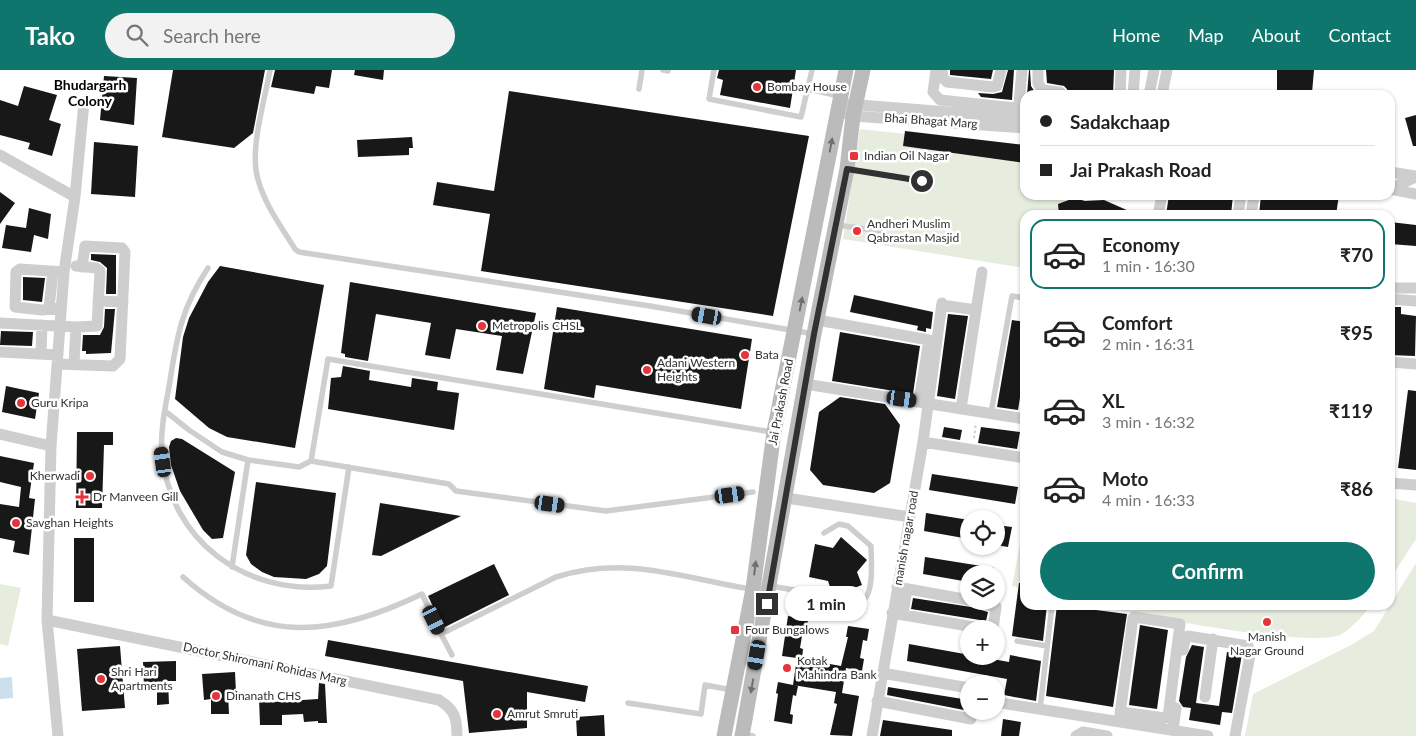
<!DOCTYPE html>
<meta charset="utf-8">
<style>
body{margin:0;font-family:Lato,sans-serif;background:#f2f2f2;color:#222;height:100vh;display:flex;flex-direction:column;font-size:19px;white-space:nowrap}
*{box-sizing:border-box;margin:0}
p{font-size:16px;color:#767676}
.icon{flex:none;width:28px;height:28px;fill:none;stroke:currentColor;stroke-width:2;stroke-linecap:round;stroke-linejoin:round}
.map{position:relative;flex:1;overflow:hidden}
.drawer{position:absolute;left:1020px;top:140px;width:375px;height:400px;display:flex;flex-direction:column;background:#fff;border-radius:15px;box-shadow:0 1px 4px #0004}
.drawer>*{flex:none}
.top-card{position:absolute;left:1020px;top:20px;width:375px;height:110px;border-radius:15px;box-shadow:0 1px 4px #0004;display:grid;align-content:center;height:110px;padding:0 20px;background:#fff}
.controls{position:absolute;left:960px;top:440px;display:grid;gap:10px}
.controls a{display:grid;place-items:center;width:45px;height:45px;border-radius:50%;background:#fff;box-shadow:0 1px 4px #0004;font-size:25px}
.end{position:absolute;width:22px;height:22px;margin:-11px;border:6px solid #313131;background:#fff;box-shadow:0 0 0 2px #fff}
.from{border-radius:50%}
.bubble{position:absolute;height:35px;border-radius:18px;background:#fff;box-shadow:0 1px 4px #0004;font-size:16px;font-weight:700;line-height:35px;text-align:center}
.car{position:absolute;width:15px;height:30px;margin:-15px -8px;border-radius:6px;box-shadow:0 0 4px 1px #0007;background:linear-gradient(#222 24%,#8ab4d8 0 40%,#222 0 76%,#8ab4d8 0 86%,#222 0)}
.top-card b{display:flex;align-items:center;gap:18px;height:48px;font-size:19px}
.top-card b+b{border-top:1px solid #e0e0e0}
.top-card i{width:12px;height:12px;background:#222}
ul{padding:9px 0 0;list-style:none}
li{display:flex;align-items:center;gap:15px;height:70px;margin:0 10px 8px;padding:0 10px;border:2px solid transparent;border-radius:15px}
li div{flex:1}
li b{display:block;font-size:19px}
li em{font-style:normal;font-weight:700}
li.current{border-color:#0f766e}
li>.icon{width:45px;height:45px;stroke-width:1.5}
.primary-button{display:flex;gap:10px;margin-top:auto;padding:10px 20px}
.primary-button a{flex:1;height:58px;border-radius:30px;background:#0f766e;color:#fff;font-size:20px;font-weight:700;line-height:58px;text-align:center}
header{display:flex;align-items:center;gap:30px;box-sizing:border-box;height:70px;padding:0 25px;background:#0f766e;color:#fff}
header strong{font-size:24px}
nav{display:flex;gap:28px;margin-inline-start:auto;font-size:18px}
.search{width:350px;height:45px;background:#f2f2f2;display:flex;align-items:center;gap:12px;box-sizing:border-box;padding:0 18px;border-radius:28px;color:#767676;font-size:19px}
.map>svg:first-child{display:block}
</style>
<header>
<strong>Tako</strong>
<div class="search"><svg class="icon" aria-label="search" viewBox="0 0 24 24"><circle cx="10" cy="10" r="6"/><path d="M15 15l6 6"/></svg>Search here</div>
<nav><a>Home</a><a>Map</a><a>About</a><a>Contact</a></nav>
</header>
<div class="map">
<svg width="1416" height="666" viewBox="0 0 1416 666">
<rect width="100%" height="100%" fill="#fff"/>
<!-- green -->
<path fill="#e6eddf" d="M860,59L1025,77V125H1065L1063,145H1025V198L843,169Z
M1390,428L1416,433V469L1390,509Z
M1025,447V519L1012,516Z
M1416,493V666H1245L1253,624L1351,575L1374,561Z
M0,514L21,518L8,576L0,574Z
M1094,535H1372C1364,544 1352,558 1342,564C1316,580 1132,544 1094,535Z"/>
<!-- water -->
<path fill="#cbdfed" d="M12,607L13,628L0,629V608Z"/>
<!-- building -->
<path fill="#181818" d="M173,0H265L253,63L234,78L162,67Z
M275,0H332L329,18L316,16L314,24L271,17Z
M355,0H384L383,10L354,5Z
M719,0H796L790,38L720,25L723,10L717,8Z
M950,0H993L991,9L950,5Z
M1008,0H1014L1012,30L981,27L978,23L993,24L1002,22Z
M1029,0H1030L1031,16L1037,25H1027Z
M1046,0H1114L1113,25H1067V19L1064,16L1047,13Z
M1277,0H1314L1312,23L1277,21Z
M104,6L137,8L134,55L100,50Z
M24,16L57,25L49,50L61,54L52,86L28,79L30,73L0,65V30L18,36Z
M509,21L809,66L773,246L481,201L490,144L433,135L437,112L494,121Z
M1416,45V76H1413L1405,48Z
M905,61L1025,75V93L903,76Z
M412,67L413,78H409V85L358,87L357,70Z
M94,72L138,76L135,127L91,124Z
M0,122L15,133L0,154Z
M1169,125H1233L1231,145H1166Z
M1261,125H1339L1336,145H1259Z
M1074,128L1085,131L1104,130L1138,145H1059L1058,134Z
M29,138L51,144L48,169L34,165L31,182L2,178L6,155L26,158Z
M1390,152L1416,155V176L1390,174Z
M91,184L116,185V224H106L107,198L100,192L91,190Z
M220,196L324,215L295,378L227,367L209,358L175,329L183,267L189,248L208,212Z
M23,207L45,208L42,232L23,230Z
M350,212L536,243L523,304L496,300L502,266L456,259L450,289L425,285L431,253L376,244L368,291L345,287V284L341,283Z
M854,225L933,242L931,259L926,258V262L917,260L918,256L850,242Z
M557,237L752,269L741,339L596,315L594,328L544,319Z
M1390,237H1401V244L1416,246L1415,286L1390,285L1393,255L1390,254Z
M105,239H115L111,283L86,284V281H82L83,265H100L104,257Z
M948,244L968,246L955,329L937,326Z
M1012,250L1025,252V297L1018,340L997,337Z
M1,261L33,262L32,276L0,275Z
M840,262L920,276L913,324L832,311Z
M343,296L370,301L369,310L411,317L412,308L438,312L437,320L459,323L454,360L328,339L331,308L341,307Z
M6,316L39,323L35,349L2,342Z
M1408,320L1416,321V400L1398,398Z
M840,327L885,334L900,355L890,413L874,423L823,415L810,400L819,342Z
M944,357L962,360L960,370L942,367Z
M981,357L1020,362L1017,379L978,373Z
M77,362H113V375H104L102,438H76Z
M176,368L182,369L235,402L223,468L212,469L203,460L180,421L171,395L169,377L171,371Z
M0,386L34,393L29,428L35,429L29,485L13,482L15,471L0,468V434L19,437L21,417L0,412Z
M932,404L1018,417L1015,434L929,420Z
M256,412L336,423L327,496L319,504L306,509L274,507L262,502L251,494L246,485Z
M380,433L424,440L461,446L381,486L372,485Z
M926,443L969,450V469L924,461Z
M996,455L1012,457L1008,477L996,475Z
M841,467L867,490L857,502L862,515L833,526L828,511L809,507L815,474L833,478Z
M74,468H94V532H74Z
M925,487L994,498V504H969V512L923,504Z
M494,494L509,525L443,558L428,526Z
M1019,513H1025V535H1047L1043,571L1012,566Z
M913,528L971,537L988,542L986,551L911,539Z
M1057,535L1127,544L1113,637L1046,626Z
M788,546L808,549L807,561L803,560L800,578L803,579L802,589L841,596L848,567H846L848,556L869,559L867,571L863,570L860,588L864,589L862,601L846,598L842,623L859,626L852,666L830,665L837,634L834,633L836,622L793,615L797,588L782,586Z
M1140,555L1168,560L1157,639L1129,635Z
M328,570L588,616L585,632L527,622V658L469,663L463,611L325,586Z
M909,574L1009,592L1010,585L1041,591L1036,631L1004,625L1007,609L907,591Z
M1192,575L1204,577L1196,633L1204,634L1219,636L1227,582L1242,584L1232,643L1222,642L1220,655L1189,650L1191,638L1183,637L1179,631L1186,587Z
M120,576L125,638L82,641L77,579Z
M176,591V611H168L169,634L157,635V618H144L143,592Z
M235,602L236,623H228L229,644H211V629L204,630L202,604Z
M778,612L798,616L796,626L793,625L790,644L793,645L792,654L774,651L778,624L776,623Z
M319,613L325,614L327,653H318V651L304,652L303,644L282,645V655H260L259,628H273V632L318,629Z
M888,617L969,630V641L887,625Z
M604,645L605,666H577L576,647Z
M1003,649L1021,652L1019,666H1001Z
M883,650L952,660V666H880Z"/>
<g fill="none" stroke-linecap="round" stroke-linejoin="round">
<!-- path -->
<path stroke="#cecece" stroke-width="2" stroke-dasharray="2.5 2.5" stroke-linecap="butt" d="M974,368L976,353"/>
<!-- service -->
<path stroke="#cecece" stroke-width="5.5" d="M270,0C265,29 252,71 256,100C260,128 280,155 295,179L299,182L650,236L814,264
M663,0L668,1
M714,0L709,29L801,47L812,0
M639,19L642,0
M808,19L839,26
M848,99L922,111
M837,155L880,161
M208,198C182,237 177,265 170,311C166,334 160,359 162,382C169,471 246,526 331,516L349,397
M165,341L189,360L222,382L248,390L299,397L311,391
M991,343L1012,226L1025,228
M1022,349L1025,334
M753,422L606,441L456,421L449,414L311,391L328,289L772,362
M232,497L248,390
M183,507C261,577 334,566 422,524L441,564
M770,516L825,525L833,536C841,535 854,536 861,532C875,525 871,490 871,476L848,456L839,454L824,463
M1017,571L1047,576
M452,585L441,564L556,507C628,485 681,508 751,519
M628,633L701,644L705,615L732,620
M1040,639L1052,535
M743,664L753,666"/>
<!-- minor -->
<path stroke="#cecece" stroke-width="11" d="M936,0L933,22L940,30L1025,39
M942,0L943,8L947,12L993,17L997,16L1001,0
M1038,0V13L1042,20L1060,22
M1120,25L1121,0
M1133,25L1135,0
M1149,25L1154,0
M1162,25L1167,0
M847,34L1025,48
M838,41L853,46L1025,58
M1018,46L1022,0
M0,85L75,127L64,202L51,376L47,550L58,666
M1390,102L1416,106
M1390,119L1416,107
M1390,119L1416,124
M75,127L84,32
M1158,145L1162,125
M1238,145L1241,125
M1251,145L1254,125
M1390,218H1416
M1390,229L1416,231
M98,231L123,232
M942,235L976,240
M49,238L53,201
M61,238L42,240L15,237L16,202L20,199L64,202
M817,250L929,270L919,331
M0,253L76,257L97,256L100,201L96,198L76,196
M0,282L58,285
M41,284L42,255
M1390,292L1416,294
M57,294L113,296L120,289L125,182L122,178L85,176L82,197
M74,294L76,257
M805,314L1025,349
M961,339L982,202
M0,364L51,376
M923,372L1025,388
M1390,413L1416,415
M786,428L910,447
M897,517L969,530
M975,531L996,537L993,559
M892,543L986,559
M903,544L907,519
M47,550L439,630C455,640 457,648 457,666
M1183,580L1185,569L1188,566L1248,576L1250,585L1235,666
M882,603L969,618
M1205,627L1213,569
M877,631L971,649
M996,631L1007,634L1208,666
M1119,651L1133,548L1134,547L1180,554L1168,647L1165,648L1121,642
M1173,660L1176,638
M872,666L923,372L942,233
M1076,666L1083,662L1107,666"/>
<!-- secondary -->
<path stroke="#bbb" stroke-width="15" d="M724,666L753,519L774,362L846,0
M742,666L814,264L847,99L853,46L863,0"/>
</g>
<!-- one-way arrows -->
<defs><path id="oneway-solid" d="M-6-.8H1V-3.2L6.5 0L1 3.2V.8H-6Z" transform="scale(1.25)"/></defs>
<g fill="#6f6f6f">
<use href="#oneway-solid" transform="translate(831 75) rotate(-79)"/>
<use href="#oneway-solid" transform="translate(801 234) rotate(-79)"/>
<use href="#oneway-solid" transform="translate(755 498) rotate(-83)"/>
<use href="#oneway-solid" transform="translate(752 616) rotate(100)"/>
</g>
<g fill="none" stroke-linecap="round" stroke-linejoin="round">
<!-- route -->
<path stroke="#313131" stroke-width="6" d="M767,534L814,264L847,99L922,111"/>
</g>
<!-- markers -->
<g fill="#e7333b" stroke="#fff" stroke-width="2">
<circle cx="757" cy="17" r="5"/>
<rect x="849" y="81" width="10" height="10" rx="2.5"/>
<circle cx="857" cy="161" r="5"/>
<circle cx="482" cy="256" r="5"/>
<circle cx="745" cy="285" r="5"/>
<circle cx="647" cy="300" r="5"/>
<circle cx="21" cy="333" r="5"/>
<circle cx="90" cy="406" r="5"/>
<path d="M79.5 419.5h5v5h5v5h-5v5h-5v-5h-5v-5h5z"/>
<circle cx="16" cy="453" r="5"/>
<circle cx="1267" cy="552" r="5"/>
<rect x="730" y="555" width="10" height="10" rx="2.5"/>
<circle cx="787" cy="598" r="5"/>
<circle cx="101" cy="609" r="5"/>
<circle cx="216" cy="626" r="5"/>
<circle cx="497" cy="644" r="5"/>
</g>
<g text-anchor="middle" stroke-width="5" stroke-linejoin="round" paint-order="stroke">
<!-- poi labels -->
<g font-size="12" fill="#313131" stroke="#fff" text-anchor="start">
<text x="767" y="21">Bombay House</text>
<text x="864" y="90">Indian Oil Nagar</text>
<text x="867" y="158">Andheri Muslim<tspan x="867" dy="14">Qabrastan Masjid</tspan></text>
<text x="492" y="260">Metropolis CHSL</text>
<text x="755" y="289">Bata</text>
<text x="657" y="297">Adani Western<tspan x="657" dy="14">Heights</tspan></text>
<text x="31" y="337">Guru Kripa</text>
<text x="80" y="410" text-anchor="end">Kherwadi</text>
<text x="93" y="431">Dr Manveen Gill</text>
<text x="26" y="457">Savghan Heights</text>
<text x="745" y="564">Four Bungalows</text>
<text x="1267" y="571" text-anchor="middle">Manish<tspan x="1267" dy="14">Nagar Ground</tspan></text>
<text x="797" y="595">Kotak<tspan x="797" dy="14">Mahindra Bank</tspan></text>
<text x="111" y="606">Shri Hari<tspan x="111" dy="14">Apartments</tspan></text>
<text x="226" y="630">Dinanath CHS</text>
<text x="507" y="648">Amrut Smruti</text>
</g>
<!-- street labels -->
<g font-size="12" fill="#313131" stroke="#fff">
<text transform="translate(931 51) rotate(4)" y="4">Bhai Bhagat Marg</text>
<text transform="translate(781 332) rotate(-79)" y="4">Jai Prakash Road</text>
<text transform="translate(906 468) rotate(-80)" y="4">manish nagar road</text>
<text transform="translate(265 594) rotate(12)" y="4">Doctor Shiromani Rohidas Marg</text>
</g>
<!-- neighbourhood labels -->
<g font-size="14" font-weight="bold" fill="#000" stroke="#fff">
<text x="90" y="20">Bhudargarh<tspan x="90" dy="16">Colony</tspan></text>
</g>
</g>
</svg>
<div class="controls">
<a><svg class="icon" aria-label="locate" viewBox="0 0 24 24"><circle cx="12" cy="12" r="6"/><path d="M12 2v4M12 18v4M2 12h4M18 12h4"/></svg></a>
<a><svg class="icon" aria-label="layers" viewBox="0 0 24 24"><path d="M12 4l9 5-9 5-9-5zM3 14l9 5 9-5"/></svg></a>
<a>+</a>
<a>−</a>
</div>
<i class="end from" style="left:922px;top:111px"></i>
<i class="end" style="left:767px;top:534px"></i>
<div class="bubble" style="left:785px;top:516px;width:82px">1 min</div>
<i class="car" style="left:707px;top:246px;rotate:280deg"></i>
<i class="car" style="left:902px;top:329px;rotate:98deg"></i>
<i class="car" style="left:163px;top:392px;rotate:352deg"></i>
<i class="car" style="left:730px;top:425px;rotate:82deg"></i>
<i class="car" style="left:550px;top:434px;rotate:98deg"></i>
<i class="car" style="left:434px;top:550px;rotate:154deg"></i>
<i class="car" style="left:757px;top:585px;rotate:190deg"></i>
<div class="top-card">
<b><i class="from"></i>Sadakchaap</b>
<b><i></i>Jai Prakash Road</b>
</div>
<section class="drawer">
<ul>
<li class="current"><svg class="icon" aria-label="car" viewBox="0 0 24 24"><path d="M5 17H2v-5l4-1 3-4h7l3 4 3 1v5h-3M9 17h6M6 11h13"/><circle cx="7" cy="17" r="2"/><circle cx="17" cy="17" r="2"/></svg><div><b>Economy</b><p>1 min · 16:30</p></div><em>₹70</em></li>
<li><svg class="icon" aria-label="car" viewBox="0 0 24 24"><path d="M5 17H2v-5l4-1 3-4h7l3 4 3 1v5h-3M9 17h6M6 11h13"/><circle cx="7" cy="17" r="2"/><circle cx="17" cy="17" r="2"/></svg><div><b>Comfort</b><p>2 min · 16:31</p></div><em>₹95</em></li>
<li><svg class="icon" aria-label="car" viewBox="0 0 24 24"><path d="M5 17H2v-5l4-1 3-4h7l3 4 3 1v5h-3M9 17h6M6 11h13"/><circle cx="7" cy="17" r="2"/><circle cx="17" cy="17" r="2"/></svg><div><b>XL</b><p>3 min · 16:32</p></div><em>₹119</em></li>
<li><svg class="icon" aria-label="car" viewBox="0 0 24 24"><path d="M5 17H2v-5l4-1 3-4h7l3 4 3 1v5h-3M9 17h6M6 11h13"/><circle cx="7" cy="17" r="2"/><circle cx="17" cy="17" r="2"/></svg><div><b>Moto</b><p>4 min · 16:33</p></div><em>₹86</em></li>
</ul>
<div class="primary-button"><a>Confirm</a></div>
</section>
</div>
